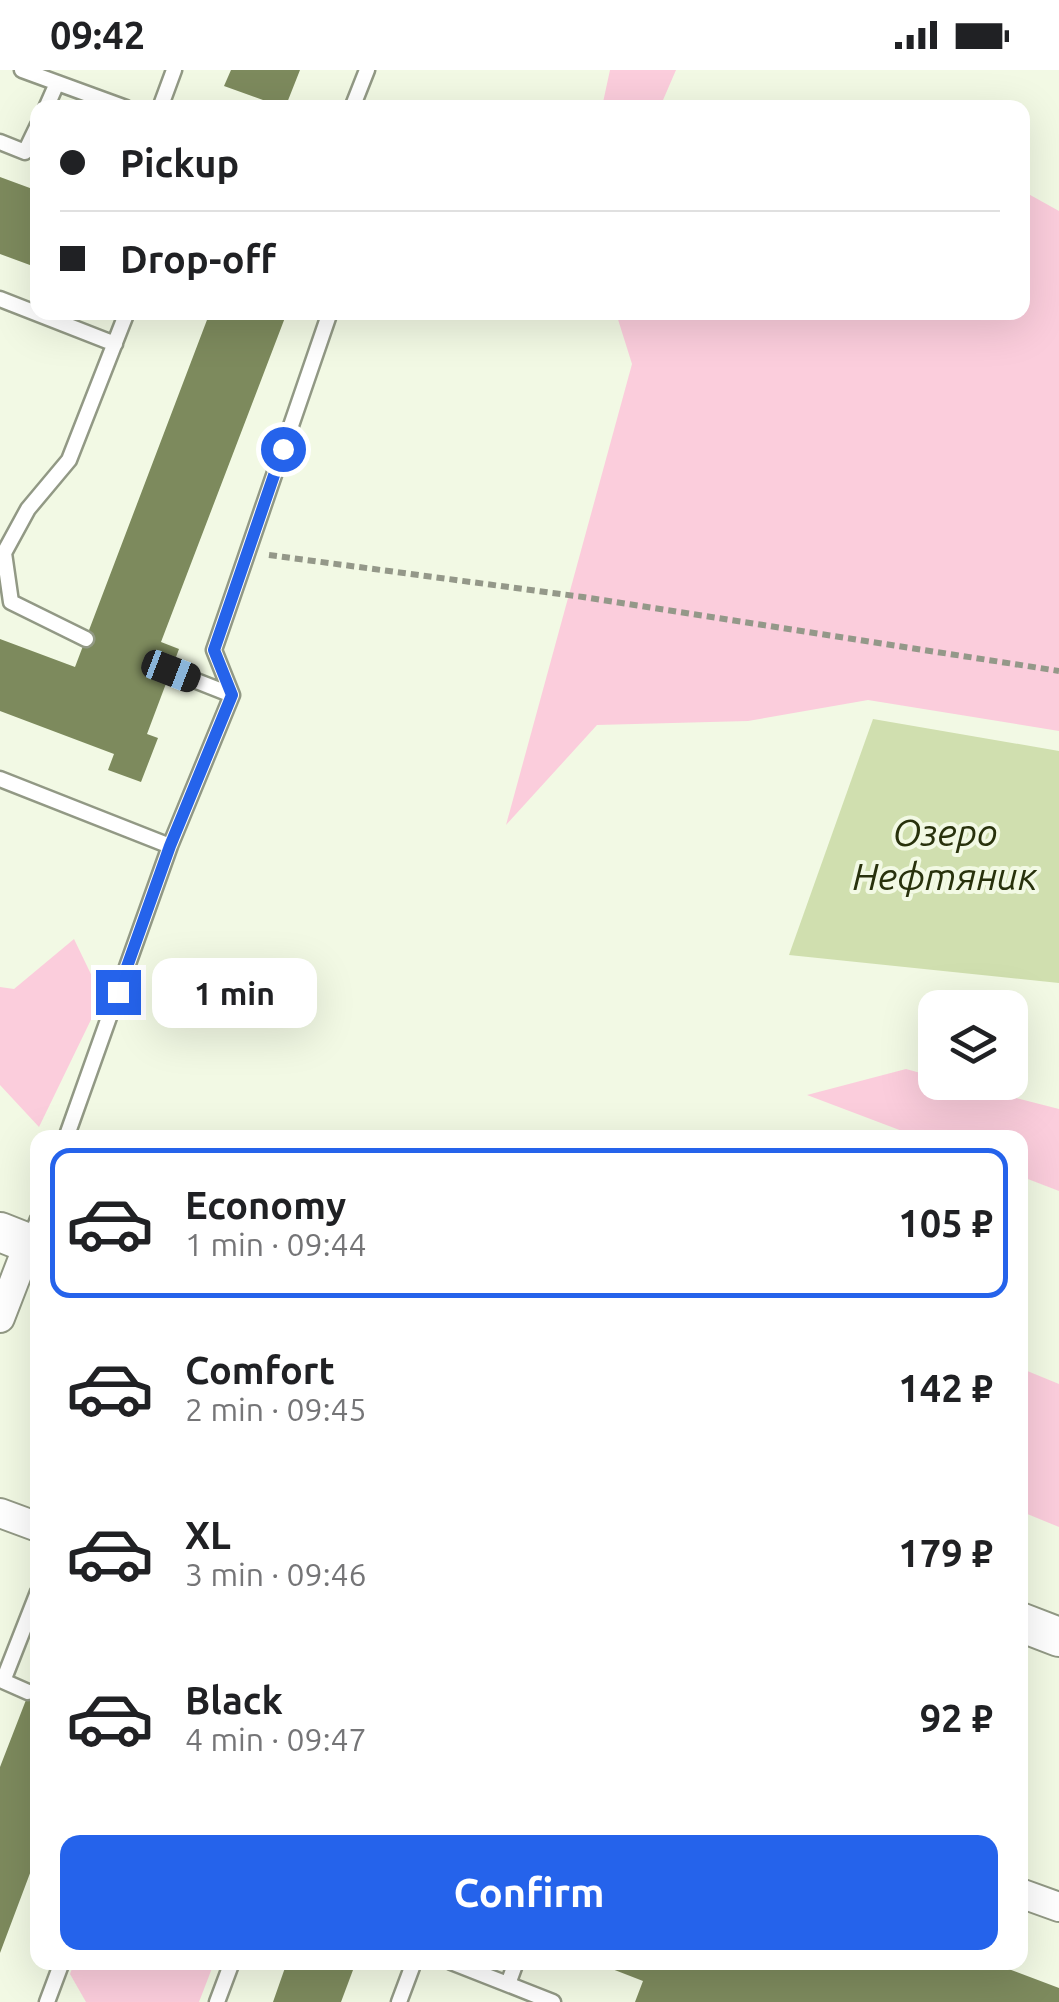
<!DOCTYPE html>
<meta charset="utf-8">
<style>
body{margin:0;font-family:Ubuntu,sans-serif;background:#f6f6f6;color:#202124;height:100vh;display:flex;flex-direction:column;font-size:38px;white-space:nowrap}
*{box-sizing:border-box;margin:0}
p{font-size:32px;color:#757577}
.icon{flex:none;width:55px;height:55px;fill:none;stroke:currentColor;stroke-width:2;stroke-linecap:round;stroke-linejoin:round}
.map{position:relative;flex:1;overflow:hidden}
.details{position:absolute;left:30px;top:1060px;width:998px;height:840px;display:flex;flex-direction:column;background:#fff;border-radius:20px;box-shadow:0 10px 40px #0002}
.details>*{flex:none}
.banner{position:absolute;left:30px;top:30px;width:1000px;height:220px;border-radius:20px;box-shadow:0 10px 40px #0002;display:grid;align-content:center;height:220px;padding:0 30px;background:#fff}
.fabs{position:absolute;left:918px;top:920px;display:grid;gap:20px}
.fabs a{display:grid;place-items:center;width:110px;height:110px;border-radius:20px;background:#fff;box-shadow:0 10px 40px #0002;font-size:50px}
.end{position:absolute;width:45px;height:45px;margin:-22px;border:12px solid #2563eb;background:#fff;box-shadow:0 0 0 5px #fff}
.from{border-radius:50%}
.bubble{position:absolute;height:70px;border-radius:20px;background:#fff;box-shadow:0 10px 40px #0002;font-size:32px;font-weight:600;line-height:70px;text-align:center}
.car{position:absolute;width:30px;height:60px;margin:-30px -15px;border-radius:12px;box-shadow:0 0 8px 2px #0007;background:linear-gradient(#222 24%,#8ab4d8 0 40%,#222 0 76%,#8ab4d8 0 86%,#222 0)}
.banner b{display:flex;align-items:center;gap:35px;height:95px;font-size:38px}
.banner b+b{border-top:2px solid #e0e0e0}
.banner i{width:25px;height:25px;background:#202124}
ul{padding:18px 0 0;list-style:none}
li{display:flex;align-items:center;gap:30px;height:150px;margin:0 20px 15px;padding:0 10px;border:5px solid transparent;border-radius:20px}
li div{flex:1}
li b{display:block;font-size:38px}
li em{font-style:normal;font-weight:600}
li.current{border-color:#2563eb}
li>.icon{width:90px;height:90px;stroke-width:1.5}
.primary-button{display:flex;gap:20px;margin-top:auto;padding:20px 30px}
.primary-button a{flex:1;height:115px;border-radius:20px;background:#2563eb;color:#fff;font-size:40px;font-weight:600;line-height:115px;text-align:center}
.status{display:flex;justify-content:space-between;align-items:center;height:70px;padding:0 50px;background:#fff;direction:ltr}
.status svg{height:28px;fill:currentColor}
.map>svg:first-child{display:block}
</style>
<div class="status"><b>09:42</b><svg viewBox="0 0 49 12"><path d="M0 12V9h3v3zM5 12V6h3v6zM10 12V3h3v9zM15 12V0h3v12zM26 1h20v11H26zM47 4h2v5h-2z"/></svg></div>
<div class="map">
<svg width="1059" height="1932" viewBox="0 0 1059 1932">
<rect width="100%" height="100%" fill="#f2f9e4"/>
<!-- green -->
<path fill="#fbcddc" d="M610,0H676L660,37H602Z
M1023,121L1059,141V661L868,630L748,651L597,655L506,755L632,294L616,243L1022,242Z
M74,869L102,927L39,1057L0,1015V917L14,919Z
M906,999L935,1007V1012L957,1013L1059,1039V1121L1020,1106V1068L918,1067L807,1025Z
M1020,1298L1059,1314V1457L1020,1441Z
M74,1893V1892L214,1893L199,1932H86L70,1904Z"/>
<!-- water -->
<path fill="#d0dfaf" d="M873,649L1059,681V913L789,885Z"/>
<!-- building -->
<path fill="#7d8a5d" d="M231,0H300L285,38L224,16Z
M0,107L38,121V198L0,184Z
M210,242L286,245L161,572L179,579L147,664L158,668L141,712L108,700L114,684L0,641V569L75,597Z
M38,1599V1782L0,1883V1697Z
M287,1892H356L341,1932H273Z
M594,1892H990L1059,1918V1932H635L643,1911Z"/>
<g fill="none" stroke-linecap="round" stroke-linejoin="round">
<!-- service casing -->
<g stroke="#929985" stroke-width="19">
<path id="service" d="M22,0L126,38
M46,38L57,13
M160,38L174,0
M352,38L367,0
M0,72L25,82L38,55
M0,229L115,274
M86,569L11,532L4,483L28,439L69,390L127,242
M171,601L232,625
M0,709L170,776
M66,1068L170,776L232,625L214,580L330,242
M29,1172L38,1149
M28,1622L3,1611L38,1522
M451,1892L553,1932
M508,1914L516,1892
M47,1932L62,1892
M217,1932L232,1892
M399,1932L414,1892"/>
</g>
<!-- minor casing -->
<g stroke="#929985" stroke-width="32">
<path id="minor" d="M0,1248L29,1173
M0,1443L38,1457
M1020,1823L1059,1837"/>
</g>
<!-- secondary casing -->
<g stroke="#929985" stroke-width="42">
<path id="secondary" d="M0,1162L38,1177
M1020,1552L1059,1567"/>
</g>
<!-- path -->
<path stroke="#949889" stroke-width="6" stroke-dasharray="8 5" stroke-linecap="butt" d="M269,485L583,527L1059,601"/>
<!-- service -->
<use href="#service" stroke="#fff" stroke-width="14"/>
<!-- minor -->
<use href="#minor" stroke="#fff" stroke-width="28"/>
<!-- secondary -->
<use href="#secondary" stroke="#fff" stroke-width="38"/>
</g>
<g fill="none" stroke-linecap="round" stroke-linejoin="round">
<!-- route -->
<path stroke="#2563eb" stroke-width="12" d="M118,922L170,776L232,625L214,580L283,379"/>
</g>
<g text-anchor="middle" stroke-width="8" stroke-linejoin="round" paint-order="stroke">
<!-- water labels -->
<g font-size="38" font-style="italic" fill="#28310c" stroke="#f2f9e4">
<text x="945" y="776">Озеро<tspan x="945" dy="44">Нефтяник</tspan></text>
</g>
</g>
</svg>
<div class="fabs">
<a><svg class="icon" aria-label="layers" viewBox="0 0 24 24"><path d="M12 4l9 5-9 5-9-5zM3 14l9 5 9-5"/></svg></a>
</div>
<i class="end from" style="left:283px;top:379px"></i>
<i class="end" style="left:118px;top:922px"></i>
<div class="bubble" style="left:152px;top:888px;width:165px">1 min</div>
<i class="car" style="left:171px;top:601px;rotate:111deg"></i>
<div class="banner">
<b><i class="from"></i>Pickup</b>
<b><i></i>Drop-off</b>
</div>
<section class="details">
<ul>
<li class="current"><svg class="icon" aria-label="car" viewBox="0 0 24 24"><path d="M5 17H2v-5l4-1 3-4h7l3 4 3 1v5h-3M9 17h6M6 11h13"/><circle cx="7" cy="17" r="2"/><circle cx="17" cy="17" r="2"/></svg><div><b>Economy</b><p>1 min · 09:44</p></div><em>105 ₽</em></li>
<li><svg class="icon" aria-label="car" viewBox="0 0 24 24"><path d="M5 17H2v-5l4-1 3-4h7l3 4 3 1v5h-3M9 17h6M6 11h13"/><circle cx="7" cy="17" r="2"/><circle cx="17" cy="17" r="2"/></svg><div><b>Comfort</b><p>2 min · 09:45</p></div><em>142 ₽</em></li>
<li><svg class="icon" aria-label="car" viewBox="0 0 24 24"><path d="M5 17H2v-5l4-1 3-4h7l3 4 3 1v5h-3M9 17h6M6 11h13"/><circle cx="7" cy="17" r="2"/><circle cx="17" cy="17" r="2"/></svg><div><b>XL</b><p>3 min · 09:46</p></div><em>179 ₽</em></li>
<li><svg class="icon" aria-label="car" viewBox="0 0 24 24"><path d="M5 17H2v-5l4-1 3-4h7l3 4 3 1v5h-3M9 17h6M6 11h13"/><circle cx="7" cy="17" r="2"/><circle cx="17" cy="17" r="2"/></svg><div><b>Black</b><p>4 min · 09:47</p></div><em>92 ₽</em></li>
</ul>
<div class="primary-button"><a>Confirm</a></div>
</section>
</div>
